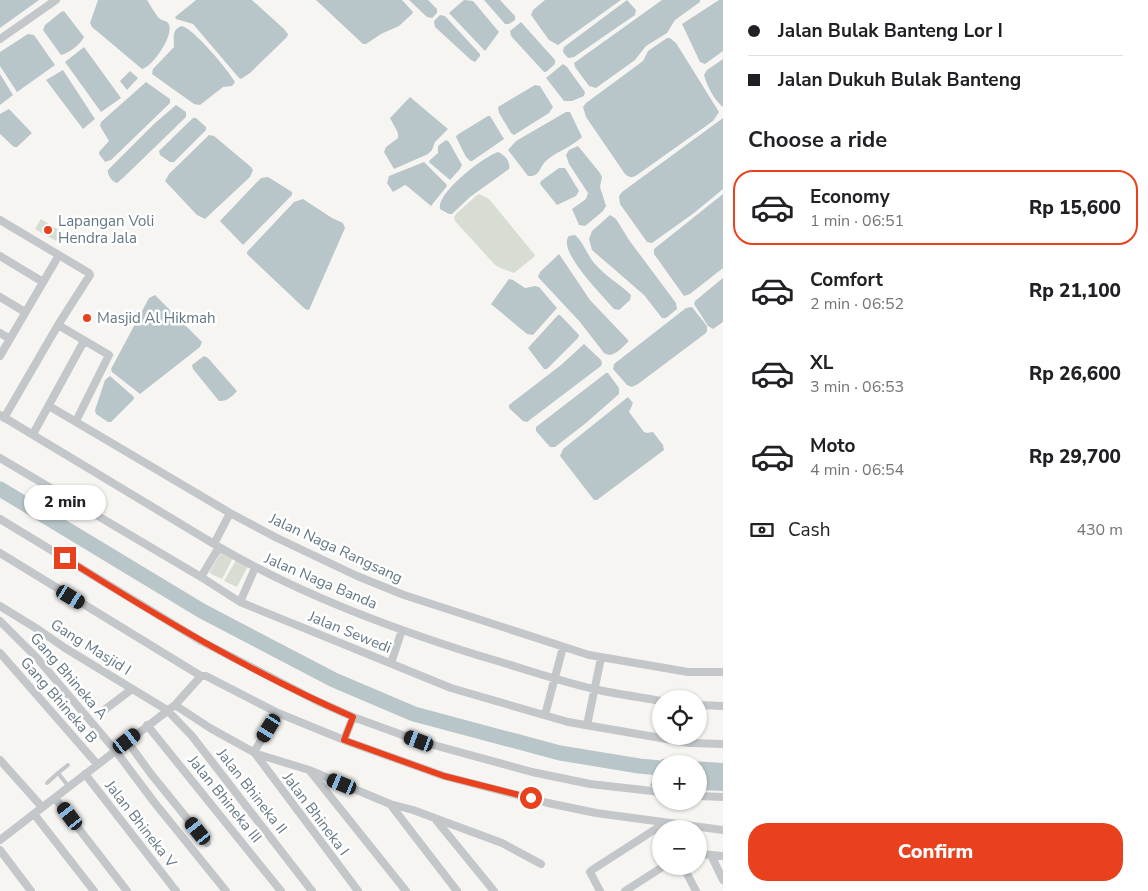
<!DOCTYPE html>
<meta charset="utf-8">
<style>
body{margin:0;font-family:"Nunito Sans",sans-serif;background:#f6f6f6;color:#202124;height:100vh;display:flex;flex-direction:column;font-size:19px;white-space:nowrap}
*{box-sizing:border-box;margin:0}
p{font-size:16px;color:#757577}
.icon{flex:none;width:28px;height:28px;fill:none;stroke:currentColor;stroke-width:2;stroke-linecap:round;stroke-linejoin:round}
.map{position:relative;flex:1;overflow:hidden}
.details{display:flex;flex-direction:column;background:#fff;width:425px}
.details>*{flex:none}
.banner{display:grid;align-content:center;height:110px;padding:0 25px;background:#fff}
.controls{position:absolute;left:652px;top:690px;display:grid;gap:10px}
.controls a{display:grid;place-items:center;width:55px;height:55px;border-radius:50%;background:#fff;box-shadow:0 1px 4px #0004;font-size:25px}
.end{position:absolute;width:22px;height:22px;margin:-11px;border:6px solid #e9411e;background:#fff;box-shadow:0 0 0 2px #fff}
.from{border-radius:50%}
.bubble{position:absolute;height:35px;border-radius:18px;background:#fff;box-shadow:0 1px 4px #0004;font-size:16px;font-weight:800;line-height:35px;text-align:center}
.car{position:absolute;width:15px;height:30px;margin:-15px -8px;border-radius:6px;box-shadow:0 0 4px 1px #0007;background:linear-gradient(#222 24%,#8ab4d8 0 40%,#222 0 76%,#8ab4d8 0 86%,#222 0)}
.banner b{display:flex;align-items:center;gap:18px;height:48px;font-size:19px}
.banner b+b{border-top:1px solid #e0e0e0}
.banner i{width:12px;height:12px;background:#202124}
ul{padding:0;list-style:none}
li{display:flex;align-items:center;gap:15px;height:75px;margin:0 10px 8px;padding:0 15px;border:2px solid transparent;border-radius:20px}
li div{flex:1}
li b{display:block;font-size:19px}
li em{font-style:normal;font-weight:800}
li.selected{border-color:#e9411e}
li>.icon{width:45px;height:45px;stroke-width:1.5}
h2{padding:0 25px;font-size:22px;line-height:60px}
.pay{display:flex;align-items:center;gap:12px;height:55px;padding:0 25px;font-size:19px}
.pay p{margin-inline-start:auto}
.action{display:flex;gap:10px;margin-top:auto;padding:10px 25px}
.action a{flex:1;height:58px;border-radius:20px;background:#e9411e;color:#fff;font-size:20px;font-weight:800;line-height:58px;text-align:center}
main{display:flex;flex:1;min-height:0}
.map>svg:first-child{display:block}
</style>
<main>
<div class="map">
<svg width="723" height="891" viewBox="0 0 723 891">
<rect width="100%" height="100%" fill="#f6f5f2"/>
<!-- green -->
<path fill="#d7ddd3" d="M479,194L489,199L535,255L534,257L514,273L501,268L495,265L455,221L454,217L456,214L476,196Z
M41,219L62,232L56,241L35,229Z
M221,552L233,558L222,579L209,573Z
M236,560L248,566L237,587L224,581Z"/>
<!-- water -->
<path fill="#b8c6c9" d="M0,0H39L0,28Z
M98,0H147C151,6 154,12 158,17C161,21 165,20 168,23C176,33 153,67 142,69L92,27L90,23Z
M196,0H252L284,29L288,34L287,37L250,73L241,79L239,78L193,24L176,19L175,17Z
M316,0H402L413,12L412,14L399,26L381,34L366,44H363Z
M409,0H428L437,9V13L432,18L427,17Z
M464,0L473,1L499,32L485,51L449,13L450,12Z
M484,0H500L515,16V20L509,24H505Z
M545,0H621L558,45L549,40L531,15L533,10Z
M627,0L636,10L635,15L574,57L568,58L563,52L564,47Z
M662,0H700V2L675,20L667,33L646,46L635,60L596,88L589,86L575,67L574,63Z
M719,0H723V51L705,64L700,62L682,24Z
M64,11L84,37C80,45 69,53 61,55L43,30L45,25L61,12Z
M440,15L445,16L480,54V56L475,62L471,60L435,27L434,21Z
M521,22L555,60V64L546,72H544L511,36L510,31Z
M182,26C195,30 227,69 235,82L232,86L223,87L200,105L194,104L152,74L153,69L174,47C174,39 171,29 182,26Z
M28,34L34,35L55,65L17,92L0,66V52Z
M667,38H670L676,43L719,112L713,121L637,175C632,178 630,178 625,174L586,117L583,107L586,103L643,61L648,51Z
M84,47L121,98L101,112L65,62Z
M723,59V107C714,100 707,86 704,75L707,70Z
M563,64L567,67L585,92L584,96L572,101H564L546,78Z
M63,70L95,119L83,129L46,80Z
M130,71L138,78L127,90L120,81Z
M0,74L13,95L0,105Z
M146,82L170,99V103L111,160L105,162L99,154V152L109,141L100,126L101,122Z
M535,85L540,86L553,107L549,113L514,135L511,133L499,113L498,107Z
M410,97L448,129L435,142L432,150L428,154L394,169L384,152L386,147L398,138V133L390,118Z
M176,105L186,112V117L124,177L117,183C112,182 107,175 108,170L154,124Z
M9,109L32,133L17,147H14L0,134V114Z
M566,112H570L582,137C572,147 553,153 545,162C539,168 540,177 528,176L508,150L516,141Z
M488,116H490L504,139L472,161H470L466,157L456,137L457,135Z
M193,118H196L206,127V130L174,162H170L160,155L159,151Z
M723,118V189L694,213L652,243L647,242L620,204L619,196L622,192Z
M209,135L214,136L251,167L253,170L250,177L205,219L197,215L165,181L169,174Z
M446,140L449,142L462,165L460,169L450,180L430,163L429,161L438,153V146Z
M578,146L600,173L602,177L600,187L606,206L603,211L585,226L579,225L572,209L586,199L588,193L569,164L566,155L569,150Z
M498,152C505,155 511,162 509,169L470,197L452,214H449L440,209C436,193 483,157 498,152Z
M424,162L446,184L447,186L431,206L407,186L405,185L393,192L387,183L389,176Z
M559,168H565L579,191L576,196L557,205L540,184L541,181Z
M268,177L292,192V195L243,245L220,221L256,183L261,178Z
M723,194V268L690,294L684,296L654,254V249Z
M303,199L332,218L343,223L345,228L309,310L305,309L247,254V252L294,202Z
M610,215L616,219L629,240L676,303L677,309L666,318H662L644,295L592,250L589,239L592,231Z
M575,235C584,243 587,255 595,264C605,276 620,284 631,295L630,300L619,310L614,309C604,297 556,250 569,236Z
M559,254L590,300L628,340V342C621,348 613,359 604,353L580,322L538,277L540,272Z
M723,278V322L713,329L708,326L694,304L695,301Z
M509,279L513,280L525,288L535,286L539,287L557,308L533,335L527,334L491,304Z
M155,295L202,342L200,347L140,394L112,372L111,369L149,298Z
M692,307L707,326V331L706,333L638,384L632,387L627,385L613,369L614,364L686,308Z
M558,315H560L579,335L578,338L547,369H544L528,348Z
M584,344L601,360L602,363L601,366L527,422L523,421L509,408V405L561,365Z
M204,356L208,358L237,391C233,396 226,402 219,401L193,369L192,365Z
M606,373H608L619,388V394L586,423L555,447H550L536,431V427Z
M110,376L134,397V399L111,422H108L96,414L95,410L105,380Z
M628,397L633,403L629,412L644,432L647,433L653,432L663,445L664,450L597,500H594L560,456L563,449Z
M662,759L723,763V791L699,790V764H661V787L650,786Z"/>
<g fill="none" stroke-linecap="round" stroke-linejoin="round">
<!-- river -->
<path stroke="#b8c6c9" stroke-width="15" d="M0,489L202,611L334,680L414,714L560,753L639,766L661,768"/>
<!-- service -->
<path stroke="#c3c7ca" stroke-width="4" d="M58,773L68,765
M47,783L58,773L69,787"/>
<!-- minor -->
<path stroke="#c3c7ca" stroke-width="8" d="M0,39L56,0
M0,220L89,273L90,275L58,325L4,418
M0,256L43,282
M0,297L25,312
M58,325L109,355L76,421
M0,333L10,339
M0,356L59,255
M49,406L230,513L277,538L357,576L404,595L589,655L688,672H723
M0,415L219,547C300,594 388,627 477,655C516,666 555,680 594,689C616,694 639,697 661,701
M33,434L84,341
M0,458L201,577L240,602L451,688L568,722L690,743L723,744
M0,519L201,641L317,701L353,717L419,741L532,772L590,784L661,792
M214,544L230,513
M0,553L201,676H206L278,713L349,742L444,776L548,803L596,813L723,830
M201,577L219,547
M240,602L255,568
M0,606L39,630L65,648L167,710L192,736L312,891
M0,621L37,658L115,750L154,802L226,891
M0,653L97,764
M391,663L402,630
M175,705L210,728L257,754L309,770L390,804L413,810L502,843L541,864
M699,705L723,706
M103,711L132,689
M278,713L254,752L358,891
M545,715L563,647
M147,725L281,891
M587,725L601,658
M699,726L700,705
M344,740L353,717
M127,741L151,774L207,843
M0,760L42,807
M310,771L406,891
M85,774L176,891
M699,796L723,797
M55,798L127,891
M390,804L457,891
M34,814L94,891
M436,820L494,891
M0,840L175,705L201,676
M0,850L31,891
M699,854L723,856
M711,855L723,880
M683,866L696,891
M600,891L590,872L592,870L665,823
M625,891L664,866"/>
</g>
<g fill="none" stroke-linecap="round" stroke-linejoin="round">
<!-- route -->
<path stroke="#e9411e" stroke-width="6" d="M65,558C158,617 252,673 353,717L344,740L444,776L531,798"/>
</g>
<!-- markers -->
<g fill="#e9411e" stroke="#fff" stroke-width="2">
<circle cx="48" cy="230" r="5"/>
<circle cx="87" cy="318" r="5"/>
</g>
<g text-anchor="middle" stroke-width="5" stroke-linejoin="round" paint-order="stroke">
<!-- poi labels -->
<g font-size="15" fill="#637784" stroke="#fff" text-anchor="start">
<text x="58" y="226">Lapangan Voli<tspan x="58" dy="17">Hendra Jala</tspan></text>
<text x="97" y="323">Masjid Al Hikmah</text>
</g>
<!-- street labels -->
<g font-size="15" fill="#637784" stroke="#fff">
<text transform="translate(336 548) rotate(25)" y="5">Jalan Naga Rangsang</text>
<text transform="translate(321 581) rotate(23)" y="5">Jalan Naga Banda</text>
<text transform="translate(350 632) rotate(22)" y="5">Jalan Sewedi</text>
<text transform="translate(91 647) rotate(32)" y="5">Gang Masjid I</text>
<text transform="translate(69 676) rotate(49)" y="5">Gang Bhineka A</text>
<text transform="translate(59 700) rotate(49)" y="5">Gang Bhineka B</text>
<text transform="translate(252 791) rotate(52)" y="5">Jalan Bhineka II</text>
<text transform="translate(225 799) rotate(51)" y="5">Jalan Bhineka III</text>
<text transform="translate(316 814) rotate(53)" y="5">Jalan Bhineka I</text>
<text transform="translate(141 824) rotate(52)" y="5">Jalan Bhineka V</text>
</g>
</g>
</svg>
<div class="controls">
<a><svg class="icon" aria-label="locate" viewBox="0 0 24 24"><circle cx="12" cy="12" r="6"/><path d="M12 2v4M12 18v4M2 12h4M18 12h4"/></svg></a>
<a>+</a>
<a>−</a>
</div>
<i class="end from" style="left:531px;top:798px"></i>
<i class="end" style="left:65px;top:558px"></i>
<div class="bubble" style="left:24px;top:485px;width:82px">2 min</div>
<i class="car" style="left:71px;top:597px;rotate:121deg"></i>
<i class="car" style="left:269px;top:728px;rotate:212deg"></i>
<i class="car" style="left:127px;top:741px;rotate:52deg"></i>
<i class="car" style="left:419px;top:741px;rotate:291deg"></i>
<i class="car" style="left:342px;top:784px;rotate:292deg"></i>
<i class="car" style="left:70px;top:816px;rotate:323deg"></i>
<i class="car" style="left:198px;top:831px;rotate:321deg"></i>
</div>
<section class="details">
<div class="banner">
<b><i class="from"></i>Jalan Bulak Banteng Lor I</b>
<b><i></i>Jalan Dukuh Bulak Banteng</b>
</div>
<h2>Choose a ride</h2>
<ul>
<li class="selected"><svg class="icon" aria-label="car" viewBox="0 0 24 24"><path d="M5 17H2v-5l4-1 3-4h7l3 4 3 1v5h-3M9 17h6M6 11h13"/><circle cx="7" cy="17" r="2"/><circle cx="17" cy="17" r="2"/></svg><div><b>Economy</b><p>1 min · 06:51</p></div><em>Rp 15,600</em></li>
<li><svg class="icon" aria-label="car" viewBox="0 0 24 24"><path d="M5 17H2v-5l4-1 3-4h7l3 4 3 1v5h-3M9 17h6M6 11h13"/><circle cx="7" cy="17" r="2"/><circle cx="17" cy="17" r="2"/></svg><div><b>Comfort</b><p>2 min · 06:52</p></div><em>Rp 21,100</em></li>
<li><svg class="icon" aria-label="car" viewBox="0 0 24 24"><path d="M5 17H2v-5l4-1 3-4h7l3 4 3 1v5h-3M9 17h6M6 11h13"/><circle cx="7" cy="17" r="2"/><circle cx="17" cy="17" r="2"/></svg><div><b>XL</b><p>3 min · 06:53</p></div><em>Rp 26,600</em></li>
<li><svg class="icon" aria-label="car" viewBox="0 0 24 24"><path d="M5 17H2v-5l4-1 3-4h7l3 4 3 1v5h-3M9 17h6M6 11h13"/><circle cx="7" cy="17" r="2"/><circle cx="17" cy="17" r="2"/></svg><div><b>Moto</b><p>4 min · 06:54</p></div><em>Rp 29,700</em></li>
</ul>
<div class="pay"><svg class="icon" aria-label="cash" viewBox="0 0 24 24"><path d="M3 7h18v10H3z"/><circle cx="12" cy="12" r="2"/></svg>Cash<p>430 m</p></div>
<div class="action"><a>Confirm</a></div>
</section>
</main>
